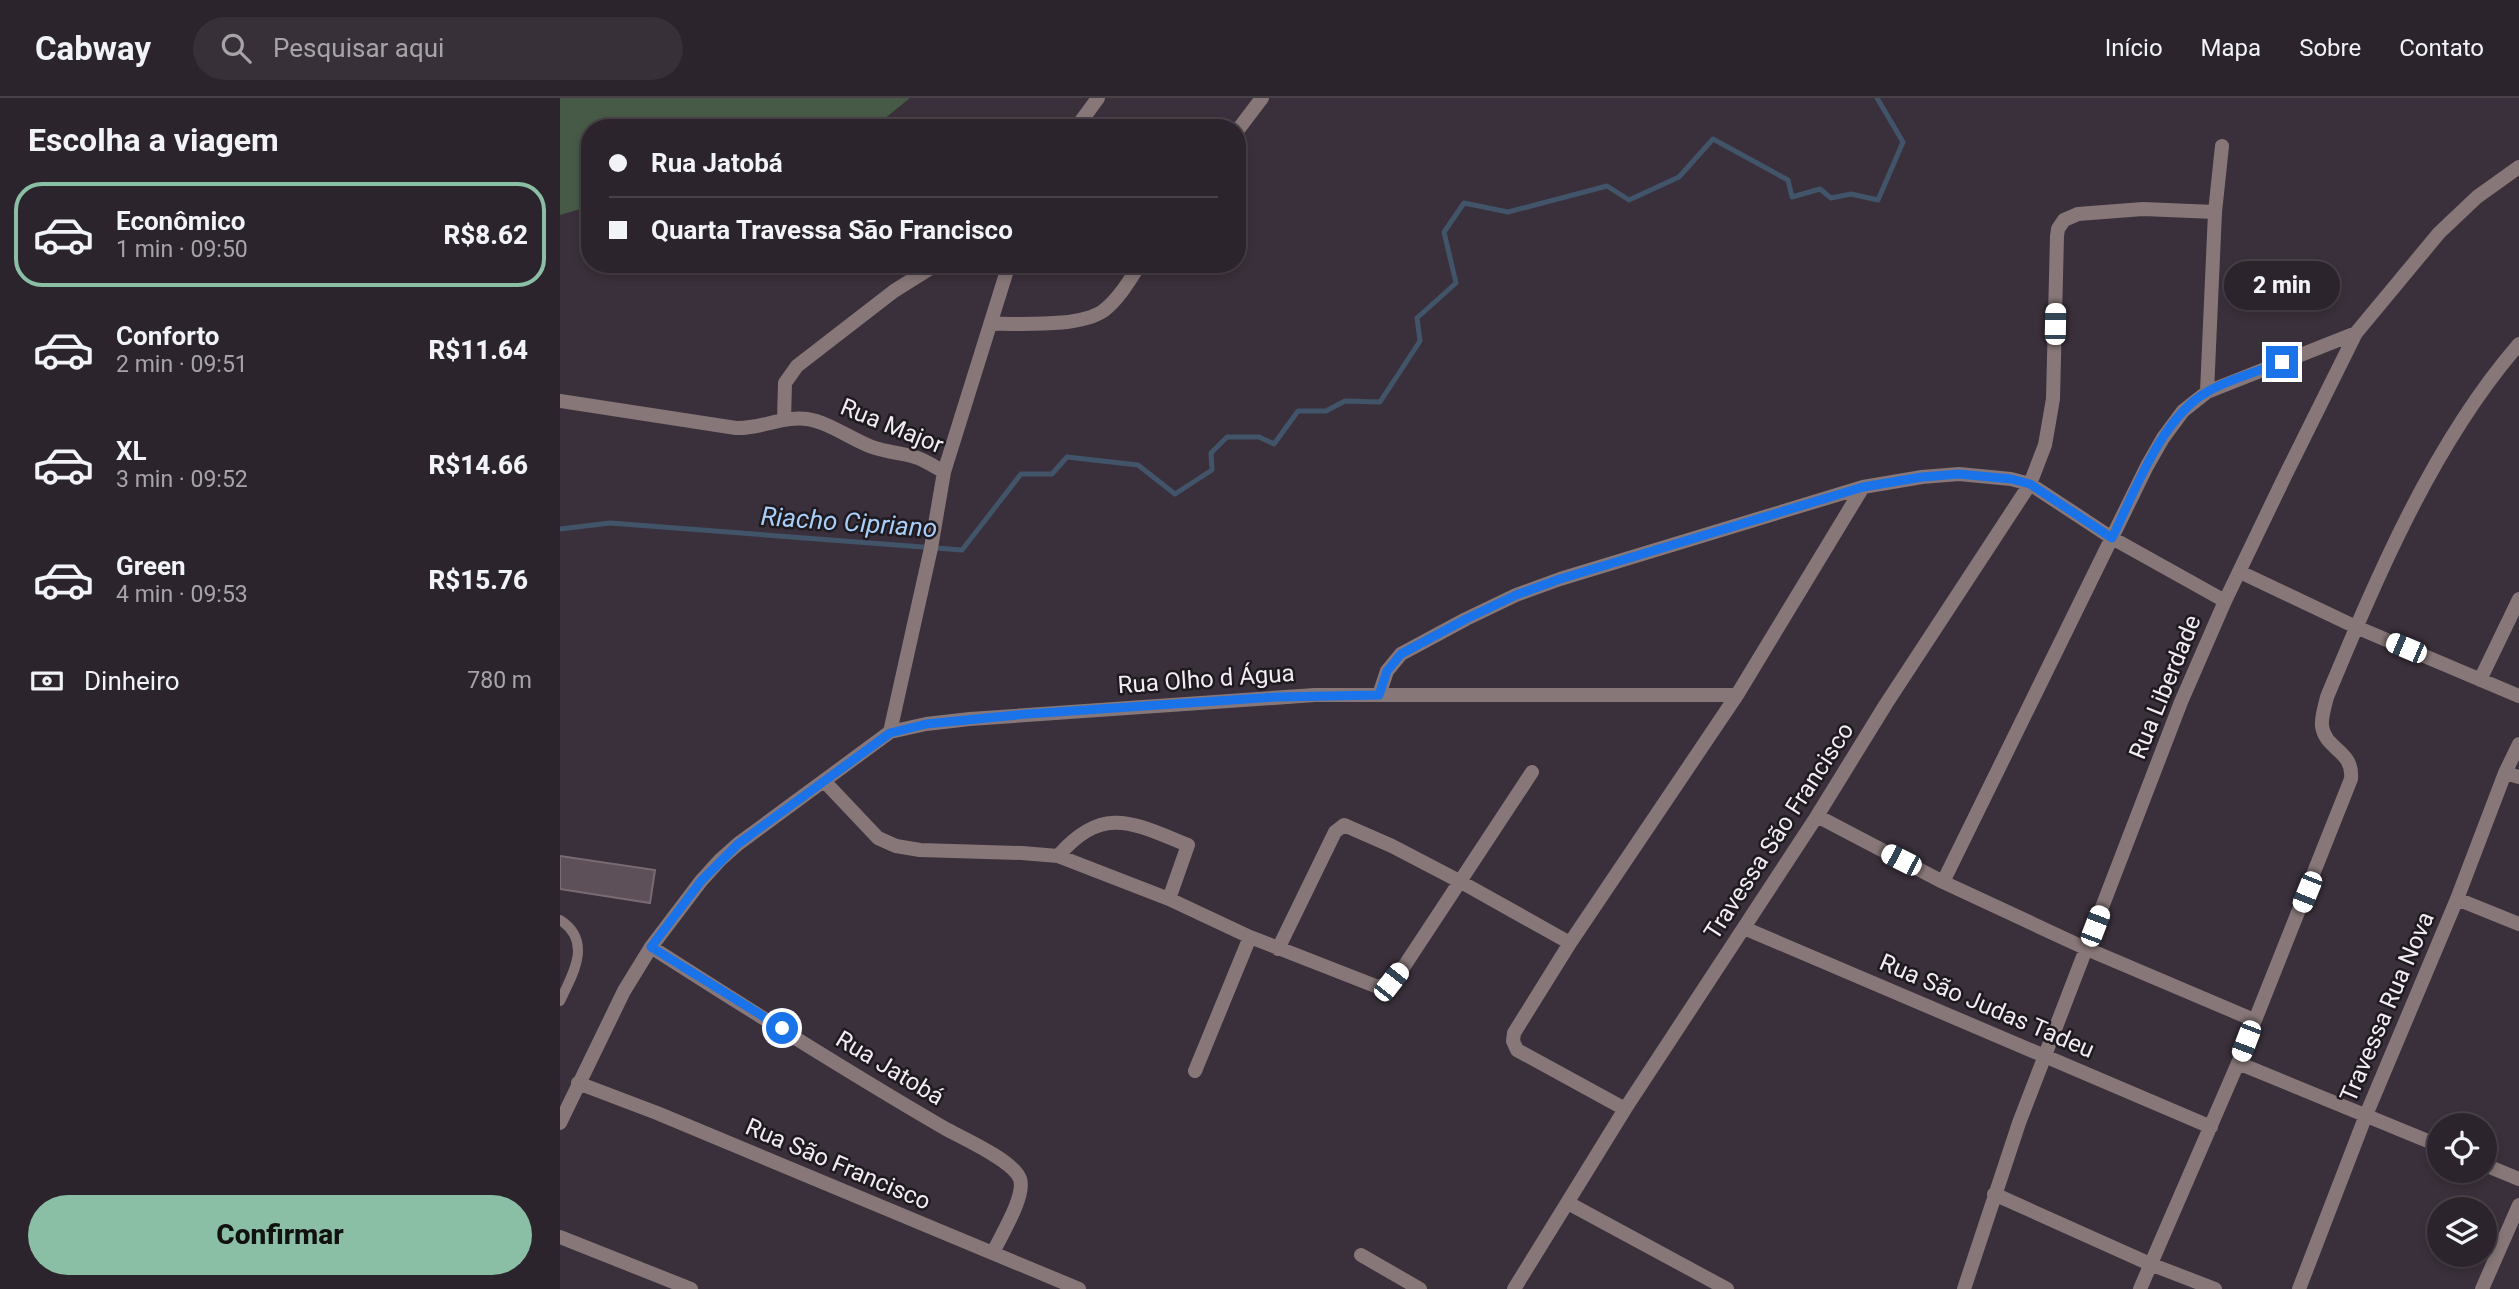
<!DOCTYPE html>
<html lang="pt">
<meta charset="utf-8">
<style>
body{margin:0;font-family:Roboto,sans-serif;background:#383038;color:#f1f3f6;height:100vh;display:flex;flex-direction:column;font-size:26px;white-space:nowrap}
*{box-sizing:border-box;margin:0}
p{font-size:23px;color:#a6a4a9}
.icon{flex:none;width:38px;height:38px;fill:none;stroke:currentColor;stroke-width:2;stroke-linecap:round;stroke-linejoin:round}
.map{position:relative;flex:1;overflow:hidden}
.side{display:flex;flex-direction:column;background:#2c242c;width:560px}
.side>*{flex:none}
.top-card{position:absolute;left:21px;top:21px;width:665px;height:154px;border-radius:28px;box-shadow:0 4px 10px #0003,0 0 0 2px #484148;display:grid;align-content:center;height:154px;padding:0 28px;background:#2c242c}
.buttons{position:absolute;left:1867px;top:1015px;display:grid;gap:14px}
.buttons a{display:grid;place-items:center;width:70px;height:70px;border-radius:50%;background:#2c242c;box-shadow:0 4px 10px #0003,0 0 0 2px #484148;font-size:35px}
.end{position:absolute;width:32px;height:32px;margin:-16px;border:9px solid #1a73e8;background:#fff;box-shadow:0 0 0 4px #fff}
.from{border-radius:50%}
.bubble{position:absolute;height:49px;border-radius:24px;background:#2c242c;box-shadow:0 4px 10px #0003,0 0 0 2px #484148;font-size:23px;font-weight:800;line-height:49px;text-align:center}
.car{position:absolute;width:21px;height:42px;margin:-21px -10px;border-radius:9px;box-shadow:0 0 5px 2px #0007;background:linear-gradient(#fff 24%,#345 0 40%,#fff 0 76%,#345 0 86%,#fff 0)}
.top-card b{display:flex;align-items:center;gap:24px;height:66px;font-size:26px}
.top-card b+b{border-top:2px solid #484148}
.top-card i{width:18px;height:18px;background:#f1f3f6}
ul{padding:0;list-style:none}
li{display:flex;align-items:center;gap:21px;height:105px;margin:0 14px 10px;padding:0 14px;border:4px solid transparent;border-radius:28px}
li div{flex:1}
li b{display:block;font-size:26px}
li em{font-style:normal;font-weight:800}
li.selected{border-color:#8abfa5}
li>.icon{width:63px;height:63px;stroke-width:1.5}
h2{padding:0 28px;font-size:32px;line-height:84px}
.pay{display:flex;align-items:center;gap:18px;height:77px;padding:0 28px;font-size:26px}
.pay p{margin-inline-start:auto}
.action{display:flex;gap:14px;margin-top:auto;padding:14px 28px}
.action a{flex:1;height:80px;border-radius:42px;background:#8abfa5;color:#111;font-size:28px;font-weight:800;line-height:80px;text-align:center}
header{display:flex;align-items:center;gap:42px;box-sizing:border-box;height:98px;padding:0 35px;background:#2c242c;border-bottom:2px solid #484148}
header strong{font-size:33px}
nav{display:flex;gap:38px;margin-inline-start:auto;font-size:24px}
.search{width:490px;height:63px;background:#383038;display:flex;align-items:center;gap:18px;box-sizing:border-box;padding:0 24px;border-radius:38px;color:#a6a4a9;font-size:26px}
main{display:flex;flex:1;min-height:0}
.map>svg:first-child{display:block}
</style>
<header>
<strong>Cabway</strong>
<div class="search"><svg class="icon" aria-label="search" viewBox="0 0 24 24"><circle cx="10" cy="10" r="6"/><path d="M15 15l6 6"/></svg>Pesquisar aqui</div>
<nav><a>Início</a><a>Mapa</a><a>Sobre</a><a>Contato</a></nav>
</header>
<main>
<section class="side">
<h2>Escolha a viagem</h2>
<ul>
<li class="selected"><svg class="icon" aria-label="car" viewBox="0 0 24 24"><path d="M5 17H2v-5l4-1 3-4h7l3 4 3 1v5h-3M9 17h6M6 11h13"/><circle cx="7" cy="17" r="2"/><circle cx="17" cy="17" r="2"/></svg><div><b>Econômico</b><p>1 min · 09:50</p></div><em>R$8.62</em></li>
<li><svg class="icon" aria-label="car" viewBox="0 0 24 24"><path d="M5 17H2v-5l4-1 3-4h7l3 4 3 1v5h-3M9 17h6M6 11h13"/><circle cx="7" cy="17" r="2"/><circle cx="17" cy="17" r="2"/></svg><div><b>Conforto</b><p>2 min · 09:51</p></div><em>R$11.64</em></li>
<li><svg class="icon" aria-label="car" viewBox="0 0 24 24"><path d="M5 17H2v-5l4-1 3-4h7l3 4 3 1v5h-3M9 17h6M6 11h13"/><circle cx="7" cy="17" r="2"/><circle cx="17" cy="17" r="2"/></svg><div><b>XL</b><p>3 min · 09:52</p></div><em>R$14.66</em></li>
<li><svg class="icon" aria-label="car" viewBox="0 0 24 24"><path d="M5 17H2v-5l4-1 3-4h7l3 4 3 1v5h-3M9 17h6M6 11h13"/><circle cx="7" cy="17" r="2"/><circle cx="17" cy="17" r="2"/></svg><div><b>Green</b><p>4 min · 09:53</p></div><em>R$15.76</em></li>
</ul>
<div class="pay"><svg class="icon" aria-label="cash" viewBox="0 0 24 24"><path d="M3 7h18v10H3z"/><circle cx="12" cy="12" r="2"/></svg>Dinheiro<p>780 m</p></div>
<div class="action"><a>Confirmar</a></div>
</section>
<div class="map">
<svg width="1959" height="1191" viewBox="0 0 1959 1191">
<rect width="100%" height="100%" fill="#3a303b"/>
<!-- green -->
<path fill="#465a47" d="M0,0H350L313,30H30V108L0,117Z"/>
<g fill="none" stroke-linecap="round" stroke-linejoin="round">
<!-- stream -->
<path stroke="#415469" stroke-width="5" d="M0,431L50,425L402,452L461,376H492L507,359L578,367L615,396L652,372L651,355L667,339H699L714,346L738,313H766L785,303L820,304L860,243L857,220L896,185L884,134L904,105L948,114L1047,88L1069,102L1119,79L1153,41L1228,82L1232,99L1260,91L1271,100L1291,96L1318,102L1343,44L1317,0"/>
</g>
<!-- building -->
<path fill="#5e5059" stroke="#796a73" stroke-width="2" d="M0,758L95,772L90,805L0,791Z"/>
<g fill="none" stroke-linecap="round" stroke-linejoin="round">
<!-- service -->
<path stroke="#877778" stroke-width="10" d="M0,822C33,843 13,876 0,903"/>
<!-- minor -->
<path stroke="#877778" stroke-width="14" d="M516,30L538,0
M677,33L702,0
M430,226C460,225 518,230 543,213C558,202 570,182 580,166
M1647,294L1655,114L1662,48
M0,303L176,330C200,331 223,318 247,321C268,324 291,341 312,349C326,354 341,355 355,359C365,362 375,369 384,374L371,450L330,634
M224,322L225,285L237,268L334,193L377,166
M384,374L449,166
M1680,474L1796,529L1959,598
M1920,582L1959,501
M819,597L827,573L841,556L906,521L956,497L1000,481L1303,389L1362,379L1399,376L1451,381L1470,386L1552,440L1665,503
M1945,675L1959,679
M265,684L318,740L336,748L360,752L462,755L498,758L609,801L690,839L818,889L831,884L841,873L972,674
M1257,718L1383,784L1527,851L1694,922
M498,758C543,706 573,725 628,747L609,801
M1383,784L1587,368L1603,340L1623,313L1647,294L1796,235
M1897,801L1959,826
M1184,830L1651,1029
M91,849C188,911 286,973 386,1031C403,1040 454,1063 460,1081C466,1098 440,1139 433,1155
M718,851L775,734L784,727L832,748L901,784L1010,845
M1678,965L1880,1048
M635,973L690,839
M18,985L97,1015L519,1191
M1065,1011L957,952L953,943L954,935L1010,845L1177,597L1303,389
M0,1025L64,893L91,849L141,783L160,762L178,746L330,634L366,626L410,621L755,597H1177
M1925,1067L1959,1081
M1434,1096L1590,1166L1655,1191
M1008,1105L1167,1191
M0,1139L131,1191
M801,1157L860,1191
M954,1191L1065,1011L1257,718L1326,606L1470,386L1485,347L1493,301L1497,138L1498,131L1504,122L1518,116L1583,111L1655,114
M1404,1191L1459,1025L1621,604L1665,503L1725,378L1796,235L1879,135L1917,99L1959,69
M1580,1191L1678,965L1791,681C1794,652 1765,652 1762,628C1761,619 1765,608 1767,599C1817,479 1873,345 1959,246
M1739,1191L1806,1017L1897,801L1945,675L1959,646
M1922,1191L1959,1107"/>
</g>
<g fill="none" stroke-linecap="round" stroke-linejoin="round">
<!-- route -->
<path stroke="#1a73e8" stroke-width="9" d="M222,930L91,849L141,783L178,746L330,635L366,626L467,616L716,599L819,597L827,573L841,556L906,521L956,497L1000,481L1303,389L1362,379L1399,376L1451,381L1470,386L1552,440C1574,395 1601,320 1647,294C1669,281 1698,274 1722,264"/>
</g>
<g text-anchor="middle" stroke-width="5" stroke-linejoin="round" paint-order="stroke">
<!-- street labels -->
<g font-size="24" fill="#f2ecf3" stroke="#1e1a1f">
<text transform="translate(332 328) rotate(22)" y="8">Rua Major</text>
<text transform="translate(646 581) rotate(-4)" y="8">Rua Olho d Água</text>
<text transform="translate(1605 589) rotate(-68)" y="8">Rua Liberdade</text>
<text transform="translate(1219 733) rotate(-57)" y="8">Travessa São Francisco</text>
<text transform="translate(1427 908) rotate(23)" y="8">Rua São Judas Tadeu</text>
<text transform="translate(1827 909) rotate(-67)" y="8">Travessa Rua Nova</text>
<text transform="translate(330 970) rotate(31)" y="8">Rua Jatobá</text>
<text transform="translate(278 1066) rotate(23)" y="8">Rua São Francisco</text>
</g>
<!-- water labels -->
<g font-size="26" font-style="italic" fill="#a8cff9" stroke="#1e1a1f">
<text transform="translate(289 424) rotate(4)" y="9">Riacho Cipriano</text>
</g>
</g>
</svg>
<div class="buttons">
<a><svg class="icon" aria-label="locate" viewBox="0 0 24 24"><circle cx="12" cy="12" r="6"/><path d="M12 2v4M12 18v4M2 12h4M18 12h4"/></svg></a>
<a><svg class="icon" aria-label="layers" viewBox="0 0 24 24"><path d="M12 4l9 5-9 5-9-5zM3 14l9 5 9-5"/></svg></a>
</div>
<i class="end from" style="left:222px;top:930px"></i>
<i class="end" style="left:1722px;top:264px"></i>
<div class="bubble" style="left:1664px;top:163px;width:116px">2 min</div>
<i class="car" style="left:1495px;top:226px;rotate:1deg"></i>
<i class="car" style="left:1846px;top:550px;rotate:293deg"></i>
<i class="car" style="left:1341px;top:762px;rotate:297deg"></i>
<i class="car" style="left:1747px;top:794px;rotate:202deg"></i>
<i class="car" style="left:1535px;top:828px;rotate:21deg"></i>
<i class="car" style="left:831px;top:884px;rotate:38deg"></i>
<i class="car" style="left:1686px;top:943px;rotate:201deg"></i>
<div class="top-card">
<b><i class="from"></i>Rua Jatobá</b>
<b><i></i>Quarta Travessa São Francisco</b>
</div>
</div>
</main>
